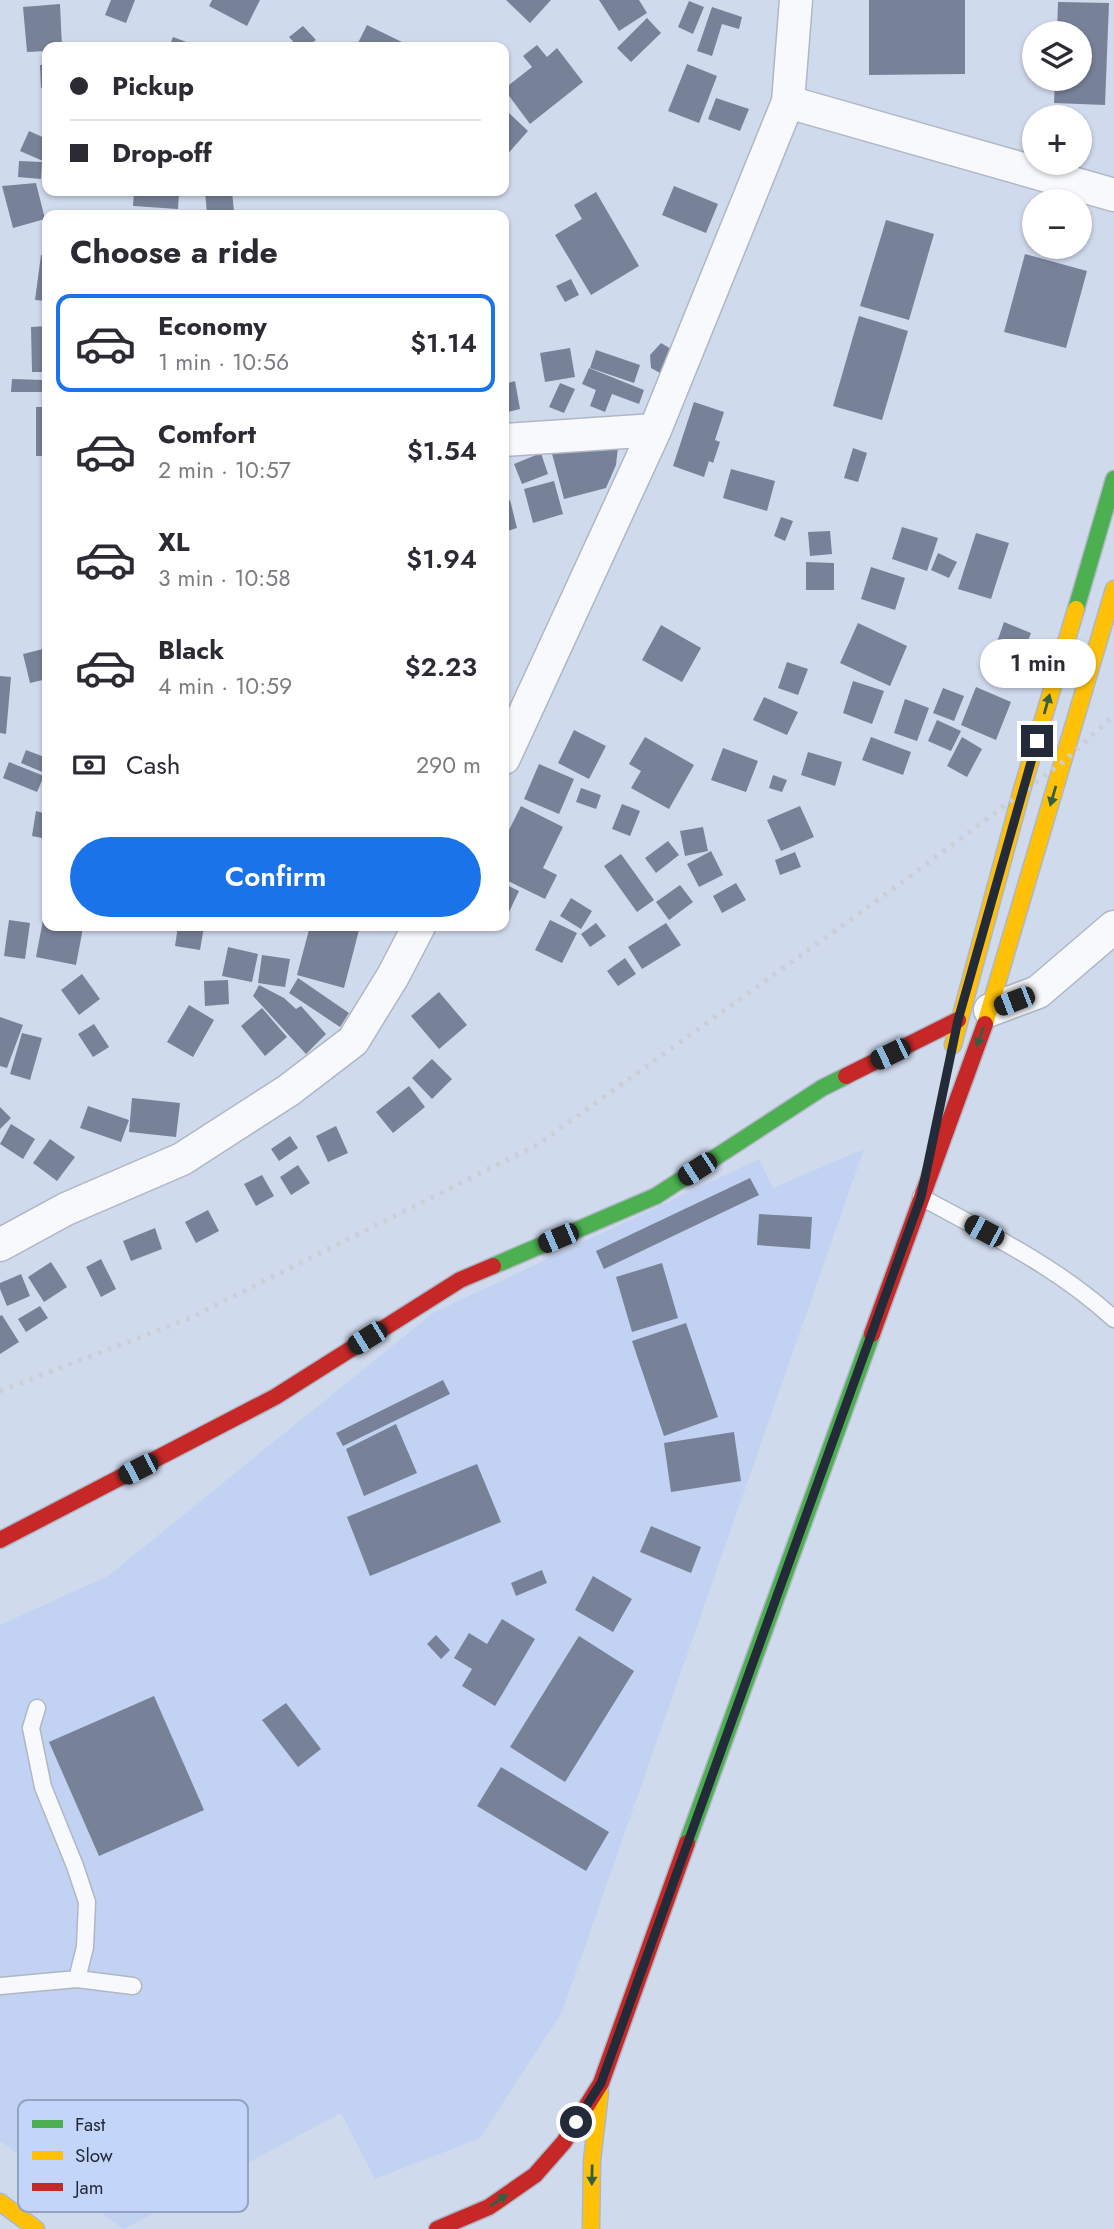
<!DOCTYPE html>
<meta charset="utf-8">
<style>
body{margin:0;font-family:Jost,sans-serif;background:#f7f7f7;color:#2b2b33;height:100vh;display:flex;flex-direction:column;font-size:26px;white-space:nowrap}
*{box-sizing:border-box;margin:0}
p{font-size:23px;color:#7c7c81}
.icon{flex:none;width:38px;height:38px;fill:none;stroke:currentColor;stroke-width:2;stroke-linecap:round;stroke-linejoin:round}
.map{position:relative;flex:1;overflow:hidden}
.sheet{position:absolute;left:42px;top:210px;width:467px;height:721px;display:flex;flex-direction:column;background:#fff;border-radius:14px;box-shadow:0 2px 5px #0004}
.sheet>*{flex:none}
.hud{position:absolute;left:42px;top:42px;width:467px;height:154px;border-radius:14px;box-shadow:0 2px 5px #0004;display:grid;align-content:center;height:154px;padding:0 28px;background:#fff}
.tools{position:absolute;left:1022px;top:21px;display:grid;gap:14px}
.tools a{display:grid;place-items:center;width:70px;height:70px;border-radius:50%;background:#fff;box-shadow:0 2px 5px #0004;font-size:35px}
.end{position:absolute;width:32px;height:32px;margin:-16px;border:9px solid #242b38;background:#fff;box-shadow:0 0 0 4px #fff}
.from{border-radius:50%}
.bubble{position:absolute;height:49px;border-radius:24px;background:#fff;box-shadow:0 2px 5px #0004;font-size:23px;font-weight:600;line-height:49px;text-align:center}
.car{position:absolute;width:21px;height:42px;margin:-21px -10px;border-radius:9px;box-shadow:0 0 5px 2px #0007;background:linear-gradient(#222 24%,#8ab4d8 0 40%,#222 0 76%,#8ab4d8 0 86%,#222 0)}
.hud b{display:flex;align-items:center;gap:24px;height:66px;font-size:26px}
.hud b+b{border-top:2px solid #e1e1e2}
.hud i{width:18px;height:18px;background:#2b2b33}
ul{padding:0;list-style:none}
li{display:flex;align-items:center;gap:21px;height:98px;margin:0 14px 10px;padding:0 14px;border:4px solid transparent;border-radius:14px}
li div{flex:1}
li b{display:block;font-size:26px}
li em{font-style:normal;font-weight:600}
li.active{border-color:#1a73e8}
li>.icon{width:63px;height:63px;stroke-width:1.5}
h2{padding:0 28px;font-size:32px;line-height:84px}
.pay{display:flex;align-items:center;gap:18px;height:77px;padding:0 28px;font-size:26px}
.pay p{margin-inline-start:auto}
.button{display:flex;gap:14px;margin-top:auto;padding:14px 28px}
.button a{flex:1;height:80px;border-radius:42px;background:#1a73e8;color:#fff;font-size:28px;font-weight:600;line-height:80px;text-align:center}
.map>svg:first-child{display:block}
</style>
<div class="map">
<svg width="1114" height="2229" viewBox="0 0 1114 2229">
<rect width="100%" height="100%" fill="#d0daed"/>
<!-- built -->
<path fill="#c2d2f2" d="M864,1149L562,2012L480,2138L375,2179L341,2113L124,2229L0,2141V1625L108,1576L433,1313L759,1159L773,1188Z"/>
<!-- building -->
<path fill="#778197" d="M111,0H135L126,23L105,15Z
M212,0H260L247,26L209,6Z
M506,0H551L530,23Z
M599,0H639L647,13L619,31Z
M869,0H965V74L869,75Z
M689,1L704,7L693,34L678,27Z
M1058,2L1109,3L1105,105L1054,103L1055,79H1080V33H1057Z
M60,4L62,47H47V51L27,52L23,7Z
M712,7L742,17L739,29L722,24L712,56L697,51Z
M647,18L661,33L631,62L617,48Z
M367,25L404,43L402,47L357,45Z
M303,26L316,40L307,47H298L289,37Z
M173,37L200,47H169Z
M537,45L547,57L557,48L583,82L530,124L504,89L532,67L523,56Z
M687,64L717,76L699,123L668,111Z
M40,65H47V87L41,88Z
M716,98L749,109L740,131L708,119Z
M509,113L528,131L504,158V118Z
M29,131L47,139V153L43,161L20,151Z
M19,161L42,162L41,179L18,177Z
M36,183L45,219L13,228L2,186Z
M674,186L718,204L706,233L662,215Z
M134,191L179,193L178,209L133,206Z
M205,191H232L234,212L207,214Z
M596,192L639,266L591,295L555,235L582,219L574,205Z
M886,220L934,234L909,320L860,306Z
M1025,254L1087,271L1066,348L1004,332Z
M41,255L47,256V301L35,300Z
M571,279L579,295L565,302L556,286Z
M859,316L908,331L882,420L833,406Z
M47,326V372H32L31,327Z
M661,343L676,352L670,371L660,373L651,368L650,355Z
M570,348L575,377L545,382L540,353Z
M596,350L640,365L634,383L590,368Z
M589,368L644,390L639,404L612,394L605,412L590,406L596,390L582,384Z
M12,379L43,380V392H11Z
M515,381L520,409L504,413V384Z
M560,383L575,389L564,413L549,407Z
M694,402L724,412L715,440L720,442L713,463L709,461L704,477L673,466Z
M36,407H47V456H36Z
M550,446L618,447L616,465L606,488L564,499Z
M853,448L867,453L858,482L844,478Z
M541,453L548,474L522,484L514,464Z
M731,469L775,481L767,511L723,498Z
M554,481L563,514L533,523L524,489Z
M510,500L517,528L504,532V502Z
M781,517L793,521L785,541L774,536Z
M902,527L938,538L927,571L892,559Z
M830,531L832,554L810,556L808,532Z
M976,533L1009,543L991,599L958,589Z
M938,553L957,562L949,578L931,570Z
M806,562L834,563V590H806Z
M871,567L905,578L895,610L861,599Z
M1004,622L1031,633L1015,675L989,665Z
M858,623L907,646L890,686L840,663Z
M661,625L701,648L682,682L642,660Z
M47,648V679L30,683L23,654Z
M787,662L808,669L798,695L778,688Z
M0,676L11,677L6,734L0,733Z
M853,681L884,691L872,724L843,713Z
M976,687L1011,702L996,740L961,725Z
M943,688L964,696L954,721L933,713Z
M764,697L798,712L787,735L753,720Z
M905,699L929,708L917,741L894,733Z
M937,720L961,731L951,751L928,741Z
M574,730L606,746L589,779L558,763Z
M645,737L694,765L669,809L631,788L641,771L629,764Z
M871,737L911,752L903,775L862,760Z
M962,737L982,749L967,777L947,766Z
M723,748L758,761L746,792L711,780Z
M26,750L47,758V774L21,763Z
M808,752L842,762L835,786L801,775Z
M9,762L44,776L37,792L3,778Z
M539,764L574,779L559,814L524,799Z
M773,775L787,780L782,792L769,788Z
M581,788L601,795L596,809L576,802Z
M622,804L640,811L630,836L612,829Z
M521,806L563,827L543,868L557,875L545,899L504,879V840Z
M800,806L814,837L781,851L767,820Z
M36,811L47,814V839L32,836Z
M703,827L708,851L685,856L680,831Z
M668,841L679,855L656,873L645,858Z
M711,851L723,875L699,887L687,864Z
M795,852L801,867L780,875L775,860Z
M621,854L654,900L637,912L604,866Z
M736,883L746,900L722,913L713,896Z
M504,884L519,891L507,916L504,915Z
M680,885L693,902L669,920L656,902Z
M571,898L592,911L581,929L560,916Z
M9,920L30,923L25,959L4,956Z
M43,920L47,921V926L83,928L76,965L36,957Z
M550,920L577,933L562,963L535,950Z
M596,923L606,936L590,947L581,934Z
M666,923L681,945L642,969L628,947Z
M178,926L204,927L200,950L175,946Z
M310,926H343L359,930L344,988L297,975Z
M228,947L258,954L252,982L222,976Z
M262,955L290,959L285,987L258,983Z
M625,958L636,974L618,986L607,971Z
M82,974L100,999L79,1015L61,990Z
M298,978L349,1013L340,1027L289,993Z
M228,980L229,1004L205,1006L204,981Z
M259,985L284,998L296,1009L301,1006L326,1034L306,1054L253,996Z
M439,992L467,1025L439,1049L411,1016Z
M189,1005L214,1020L193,1057L167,1042Z
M262,1008L287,1037L265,1056L241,1026Z
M0,1017L23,1025L7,1068L0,1066Z
M94,1024L109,1047L93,1057L78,1034Z
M22,1033L42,1038L30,1080L10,1074Z
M432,1059L452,1079L432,1099L412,1078Z
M409,1086L425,1107L393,1133L376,1112Z
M132,1098L180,1103L176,1137L129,1132Z
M88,1106L129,1120L121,1142L80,1128Z
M0,1107L11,1118L0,1129Z
M11,1124L35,1139L23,1159L0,1144Z
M336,1126L348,1153L328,1162L316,1136Z
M290,1136L298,1148L279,1161L271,1149Z
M50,1139L75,1157L57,1181L33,1163Z
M298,1165L310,1183L291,1195L280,1177Z
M262,1175L274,1196L256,1206L244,1184Z
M750,1178L759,1195L604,1269L596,1251Z
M208,1210L219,1231L196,1243L185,1222Z
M759,1214L812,1217L810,1249L757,1245Z
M155,1228L162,1249L131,1261L123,1241Z
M101,1259L116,1289L101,1297L86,1267Z
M51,1262L67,1287L44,1302L28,1277Z
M662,1263L678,1318L632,1332L616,1277Z
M21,1274L30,1296L7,1306L0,1289V1283Z
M40,1306L48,1318L26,1332L18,1319Z
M2,1315L19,1342L0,1354V1316Z
M686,1323L718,1417L664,1436L632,1341Z
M443,1380L450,1394L343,1446L336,1433Z
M396,1424L417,1473L364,1496L346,1449Z
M734,1432L741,1481L671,1492L664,1443Z
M477,1464L501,1522L370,1576L347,1517Z
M651,1526L701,1547L691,1573L640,1552Z
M542,1570L547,1583L516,1596L511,1583Z
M593,1576L632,1599L613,1632L575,1610Z
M502,1619L535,1639L495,1706L462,1686L472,1669L454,1658L469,1633L487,1644Z
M436,1635L450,1650L441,1659L427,1644Z
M579,1636L634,1671L565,1782L510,1747Z
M154,1696L204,1810L99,1856L49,1742Z
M286,1703L321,1749L298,1767L262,1720Z
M501,1767L609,1832L586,1871L477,1806Z"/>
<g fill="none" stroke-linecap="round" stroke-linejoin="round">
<!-- lane casing -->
<g stroke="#afb7c5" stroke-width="19">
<path id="lane" d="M921,1197C987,1233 1058,1267 1114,1319
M37,1708L31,1728L43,1787L75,1866L87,1902L85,1947L77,1979
M0,1986L77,1979L133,1986"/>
</g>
<!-- street casing -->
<g stroke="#afb7c5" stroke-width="35">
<path id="street" d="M788,102L1114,195
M504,440L655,430
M504,758L655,430L777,129L788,102L796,0
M990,1010L1038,992L1114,927
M0,1245L66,1209L182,1159L289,1090L353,1041L393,976L419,926"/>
</g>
<!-- fast casing -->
<g stroke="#afb7c5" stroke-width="19">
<path id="fast" d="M1076,609L1114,479
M493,1266L656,1196L822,1088L846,1076
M687,1843L872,1334"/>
</g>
<!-- slow casing -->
<g stroke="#afb7c5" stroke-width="19">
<path id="slow" d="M985,1024L1114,589
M953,1045L1021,793L1076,609
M0,2202L36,2229
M591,2229L592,2161L600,2092"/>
</g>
<!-- jam casing -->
<g stroke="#afb7c5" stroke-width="19">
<path id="jam" d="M846,1076L958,1020
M872,1334L985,1024
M0,1540L275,1397L460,1280L493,1266
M437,2229L489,2207L535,2175L564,2142L601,2083L687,1843"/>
</g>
<!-- lane -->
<use href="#lane" stroke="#f8f9fc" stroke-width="16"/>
<!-- street -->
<use href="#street" stroke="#f8f9fc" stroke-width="32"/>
<!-- fast -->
<use href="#fast" stroke="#4caf50" stroke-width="16"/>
<!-- slow -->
<use href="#slow" stroke="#ffc107" stroke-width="16"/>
<!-- jam -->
<use href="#jam" stroke="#c62828" stroke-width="16"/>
<!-- rail -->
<path stroke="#cbced4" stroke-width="5" stroke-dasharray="3.5 7" stroke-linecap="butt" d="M0,1391L190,1318L537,1145L893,889L1063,762L1114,715"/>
</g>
<!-- one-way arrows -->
<defs><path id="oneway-solid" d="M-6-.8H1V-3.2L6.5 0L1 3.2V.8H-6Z" transform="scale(1.75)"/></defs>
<g fill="#346042">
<use href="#oneway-solid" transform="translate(1047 704) rotate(-74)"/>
<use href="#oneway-solid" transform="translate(1053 796) rotate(106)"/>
<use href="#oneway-solid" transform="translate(980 1037) rotate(110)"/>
<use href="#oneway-solid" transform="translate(592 2175) rotate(91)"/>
<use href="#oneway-solid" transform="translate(499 2200) rotate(-35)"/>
</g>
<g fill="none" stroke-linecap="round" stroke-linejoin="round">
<!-- route -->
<path stroke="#242b38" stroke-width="9" d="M576,2122L601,2083L921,1197L958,1020L1037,741"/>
</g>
<!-- legend -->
<rect x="18" y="2100" width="230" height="112" rx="10" fill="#c3d6fa" stroke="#93a3c0" stroke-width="2"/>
<rect x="32" y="2120" width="31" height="8" fill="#4caf50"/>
<rect x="32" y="2151" width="31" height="9" fill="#ffc107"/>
<rect x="32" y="2183" width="31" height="8" fill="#c62828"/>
<g font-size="19" fill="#242b38">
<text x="75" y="2131">Fast</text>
<text x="75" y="2162">Slow</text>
<text x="75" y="2194">Jam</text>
</g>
</svg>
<div class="tools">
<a><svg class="icon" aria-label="layers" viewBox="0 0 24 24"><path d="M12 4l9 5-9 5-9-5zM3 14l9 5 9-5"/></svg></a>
<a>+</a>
<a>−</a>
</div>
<i class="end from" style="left:576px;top:2122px"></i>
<i class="end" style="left:1037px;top:741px"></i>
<div class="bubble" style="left:980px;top:639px;width:116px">1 min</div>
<i class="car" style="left:1014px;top:1001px;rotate:249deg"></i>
<i class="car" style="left:890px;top:1054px;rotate:244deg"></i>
<i class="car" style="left:697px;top:1169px;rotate:237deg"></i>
<i class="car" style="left:984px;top:1231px;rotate:298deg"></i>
<i class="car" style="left:558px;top:1238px;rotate:247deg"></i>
<i class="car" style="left:367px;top:1338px;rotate:238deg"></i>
<i class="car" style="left:138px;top:1469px;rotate:243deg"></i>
<div class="hud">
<b><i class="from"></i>Pickup</b>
<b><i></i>Drop-off</b>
</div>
<section class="sheet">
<h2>Choose a ride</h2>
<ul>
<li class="active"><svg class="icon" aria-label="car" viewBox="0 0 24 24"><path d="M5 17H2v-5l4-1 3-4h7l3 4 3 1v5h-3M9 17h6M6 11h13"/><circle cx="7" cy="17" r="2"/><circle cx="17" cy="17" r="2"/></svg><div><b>Economy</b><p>1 min · 10:56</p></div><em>$1.14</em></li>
<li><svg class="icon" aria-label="car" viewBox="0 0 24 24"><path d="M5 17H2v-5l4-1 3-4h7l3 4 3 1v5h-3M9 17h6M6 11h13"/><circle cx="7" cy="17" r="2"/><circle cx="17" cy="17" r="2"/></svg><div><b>Comfort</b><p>2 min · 10:57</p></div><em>$1.54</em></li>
<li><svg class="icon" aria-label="car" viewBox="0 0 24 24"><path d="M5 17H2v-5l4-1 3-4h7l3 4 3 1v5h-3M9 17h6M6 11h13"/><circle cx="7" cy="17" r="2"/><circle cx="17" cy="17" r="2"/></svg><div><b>XL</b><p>3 min · 10:58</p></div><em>$1.94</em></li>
<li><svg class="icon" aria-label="car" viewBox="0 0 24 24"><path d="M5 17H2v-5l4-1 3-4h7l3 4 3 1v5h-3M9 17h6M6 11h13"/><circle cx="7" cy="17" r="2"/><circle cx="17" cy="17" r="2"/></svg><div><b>Black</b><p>4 min · 10:59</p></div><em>$2.23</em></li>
</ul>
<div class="pay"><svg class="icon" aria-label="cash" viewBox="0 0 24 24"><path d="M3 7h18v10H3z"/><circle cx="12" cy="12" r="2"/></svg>Cash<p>290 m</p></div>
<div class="button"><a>Confirm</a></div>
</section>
</div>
